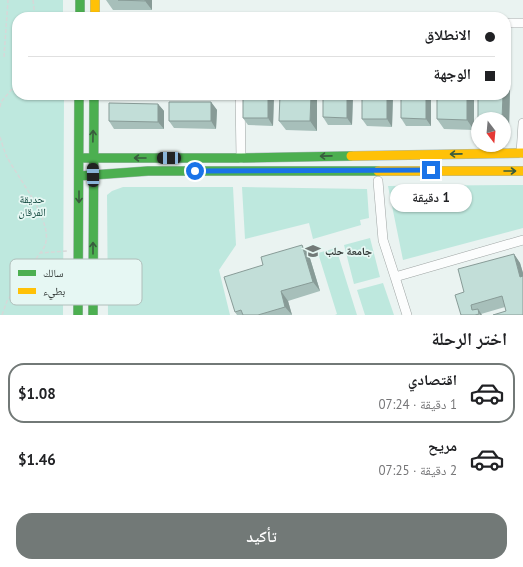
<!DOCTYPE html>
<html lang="ar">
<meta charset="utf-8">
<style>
body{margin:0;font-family:"PT Sans","Noto Naskh Arabic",sans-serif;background:#f6f6f6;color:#202124;direction:rtl;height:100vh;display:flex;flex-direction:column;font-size:15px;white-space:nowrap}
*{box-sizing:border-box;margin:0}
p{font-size:13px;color:#757577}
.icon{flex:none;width:22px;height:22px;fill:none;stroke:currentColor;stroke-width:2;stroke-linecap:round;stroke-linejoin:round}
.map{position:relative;height:315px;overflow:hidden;direction:ltr}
.side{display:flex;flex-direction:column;background:#fff;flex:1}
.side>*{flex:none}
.banner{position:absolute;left:12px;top:12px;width:499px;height:88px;border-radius:16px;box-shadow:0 1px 3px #0004;direction:rtl;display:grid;align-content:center;height:88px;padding:0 16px;background:#fff}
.needle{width:26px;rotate:164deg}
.tools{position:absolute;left:471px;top:112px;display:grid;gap:8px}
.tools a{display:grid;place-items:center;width:40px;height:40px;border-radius:50%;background:#fff;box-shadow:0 1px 3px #0004;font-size:20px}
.end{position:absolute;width:18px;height:18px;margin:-9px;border:5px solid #1a73e8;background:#fff;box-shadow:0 0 0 2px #fff}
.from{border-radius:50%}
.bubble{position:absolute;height:28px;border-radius:14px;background:#fff;box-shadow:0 1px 3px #0004;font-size:13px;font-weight:600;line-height:28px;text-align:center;direction:rtl}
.car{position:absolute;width:12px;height:24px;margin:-12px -6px;border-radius:5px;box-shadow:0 0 3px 1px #0007;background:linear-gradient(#222 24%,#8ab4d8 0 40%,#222 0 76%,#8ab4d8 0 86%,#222 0)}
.banner b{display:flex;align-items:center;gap:14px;height:38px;font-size:15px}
.banner b+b{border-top:1px solid #e0e0e0}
.banner i{width:10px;height:10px;background:#202124}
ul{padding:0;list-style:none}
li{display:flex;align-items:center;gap:12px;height:60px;margin:0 8px 6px;padding:0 8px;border:2px solid transparent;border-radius:16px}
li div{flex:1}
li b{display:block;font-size:15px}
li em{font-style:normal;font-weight:600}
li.on{border-color:#727977}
li>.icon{width:36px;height:36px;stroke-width:1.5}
h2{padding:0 16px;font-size:18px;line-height:48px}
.button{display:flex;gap:8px;margin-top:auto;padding:8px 16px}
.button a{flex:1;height:46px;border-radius:16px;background:#727977;color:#fff;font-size:16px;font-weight:600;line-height:46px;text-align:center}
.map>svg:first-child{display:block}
</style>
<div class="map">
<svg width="523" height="315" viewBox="0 0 523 315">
<rect width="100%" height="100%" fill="#eaf3f1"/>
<!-- green -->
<path fill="#bee8de" d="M0,0H63V17H17V95H64L63,315H0Z
M523,185V228L403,260L388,186Z
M123,187H233L236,245L219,270L230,315H108L107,195L112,191Z
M242,187L367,189L369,218L360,220L361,225L313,239L309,223L245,239Z
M370,238L380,277L354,284L344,245Z
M336,248L357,315H335L337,314L318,253Z
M383,283L394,315H365L357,290Z"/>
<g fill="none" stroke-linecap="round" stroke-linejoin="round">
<!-- street casing -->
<g stroke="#9fa5a4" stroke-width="10">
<path id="street" d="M506,23H523
M240,95L241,158
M521,153L523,123
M378,181L383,240L395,277L523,240
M395,277L407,315"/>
</g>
<!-- fast casing -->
<g stroke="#a6b6b3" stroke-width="10">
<path id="fast" d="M80,0V17
M79,158H241L351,156
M79,176L148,171H378
M78,315L79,95
M93,315L94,95"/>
</g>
<!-- slow casing -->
<g stroke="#a6b6b3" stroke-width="10">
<path id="slow" d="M95,0V17
M351,156L523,153
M378,171H523"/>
</g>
<!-- path -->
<path stroke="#d6d8d8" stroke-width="1.5" stroke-dasharray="4 2" stroke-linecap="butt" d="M33,0L35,17
M4,57L8,0
M0,107L1,102L17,83
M0,137C2,143 4,151 7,157C18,178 54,222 45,245C44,248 42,251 40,253
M2,315L7,301L40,253L67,251"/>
<!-- street -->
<use href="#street" stroke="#fcfdfd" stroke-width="9"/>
<!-- fast -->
<use href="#fast" stroke="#4caf50" stroke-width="9"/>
<!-- slow -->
<use href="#slow" stroke="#ffc107" stroke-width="9"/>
</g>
<!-- wall -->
<path fill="#a7bfba" d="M106,0H152V10H113Z
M506,27L511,34L510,76H506Z
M510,87L509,129H504V119H478V120V119Z
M171,95H217V99H173Z
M274,95L273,126L248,125L243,118Z
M317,95V131L286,130L279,121Z
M353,95L352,125H328L323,117Z
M362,95H393L392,127L367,126L362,119Z
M401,95H431V126H406L401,118Z
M474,95V130L444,129L437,119Z
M211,102L217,110L216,129L174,128L169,121Z
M158,104L164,111V129H114L109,121Z
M514,254L520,263L523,273V315L506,311L505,307L481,314L482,315H461L464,292Z
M309,255L320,291L288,301L292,315H237L235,312Z"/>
<!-- shaded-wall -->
<path fill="#889b97" d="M145,0H152V10L145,1Z
M506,27L511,34L510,76L506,71Z
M506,81L510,87L509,129L504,122V119H502L503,95H506Z
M214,95H217V99Z
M268,95H274L273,126L268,118Z
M311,95H317V131L310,121Z
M347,95H353L352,125L347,118Z
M387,95H393L392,127L387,119Z
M426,95H431V126L426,119Z
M467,95H474V130L467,120Z
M211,102L217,110L216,129L211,121Z
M158,104L164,111V129L158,122Z
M302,245L309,255L320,291L313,282Z
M514,254L520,263L523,273V281L520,277Z
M281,291L288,301L292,315L285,307Z
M478,309L482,315H480Z"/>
<!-- building -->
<path fill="#c2ded8" stroke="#889b97" d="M118,0H145V1Z
M243,95H268V118H243Z
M280,95H311L310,121H279Z
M323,95H347V118L323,117Z
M362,95H387V119H362Z
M401,95H426V119L401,118Z
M437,95H467V120L437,119Z
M478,95H503L502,119H478Z
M169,102H211V121H169Z
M109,103L158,104V122L109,121Z
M302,245L313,282L281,291L285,307L258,315H243L241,310L235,312L224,277L263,265L261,257Z
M514,254L520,277L523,276V315H493L506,311L502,296L471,305L472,310L478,309L479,314L475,315H461L455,295L464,292L458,269Z"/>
<!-- one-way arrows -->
<defs><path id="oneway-shaft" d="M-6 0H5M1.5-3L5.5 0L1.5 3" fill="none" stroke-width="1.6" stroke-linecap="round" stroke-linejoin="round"/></defs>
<g stroke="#395c3e">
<use href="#oneway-shaft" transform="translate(93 136) rotate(-89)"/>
<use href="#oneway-shaft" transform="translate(456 154) rotate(179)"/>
<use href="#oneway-shaft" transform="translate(326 156) rotate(179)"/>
<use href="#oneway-shaft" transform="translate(140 158) rotate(-180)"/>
<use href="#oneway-shaft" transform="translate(510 171)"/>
<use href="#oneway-shaft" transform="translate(79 197) rotate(90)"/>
<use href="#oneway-shaft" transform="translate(93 248) rotate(-90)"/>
</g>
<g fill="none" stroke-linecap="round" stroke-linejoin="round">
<!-- route -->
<path stroke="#1a73e8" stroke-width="5" d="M195,171L431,170"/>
</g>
<!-- icons -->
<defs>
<g id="university-bare" transform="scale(1.2)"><path d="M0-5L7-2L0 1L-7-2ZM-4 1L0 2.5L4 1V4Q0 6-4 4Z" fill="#727977" stroke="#e6f7f3" stroke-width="2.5" paint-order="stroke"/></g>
</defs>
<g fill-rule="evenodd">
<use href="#university-bare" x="313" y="251"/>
</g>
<g text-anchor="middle" stroke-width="3.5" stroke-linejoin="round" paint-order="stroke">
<!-- park labels -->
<g font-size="11" fill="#154b41" stroke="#e6f7f3">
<text x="32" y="203">حديقة<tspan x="32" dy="13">الفرقان</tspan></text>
</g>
<!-- poi labels -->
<g font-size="11" font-weight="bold" fill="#313836" stroke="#e6f7f3" text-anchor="start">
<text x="325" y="255">جامعة حلب</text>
</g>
</g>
<!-- legend -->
<rect x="10" y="259" width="132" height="46" rx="6" fill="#e6f7f3" stroke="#b0beba" stroke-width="1"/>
<rect x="18" y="270" width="18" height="6" fill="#4caf50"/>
<rect x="18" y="288" width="18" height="6" fill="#ffc107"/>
<g font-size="11" fill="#313836">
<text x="43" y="277">سالك</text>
<text x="43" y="295">بطيء</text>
</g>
</svg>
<div class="tools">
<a><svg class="needle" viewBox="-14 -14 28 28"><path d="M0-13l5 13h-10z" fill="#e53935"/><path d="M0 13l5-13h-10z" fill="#757577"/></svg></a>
</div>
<i class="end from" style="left:195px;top:171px"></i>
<i class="end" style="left:431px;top:170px"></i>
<div class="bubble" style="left:390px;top:184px;width:82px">1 دقيقة</div>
<i class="car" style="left:169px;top:158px;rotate:270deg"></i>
<i class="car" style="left:93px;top:175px;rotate:359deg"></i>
<div class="banner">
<b><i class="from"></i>الانطلاق</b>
<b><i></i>الوجهة</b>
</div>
</div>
<section class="side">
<h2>اختر الرحلة</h2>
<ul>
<li class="on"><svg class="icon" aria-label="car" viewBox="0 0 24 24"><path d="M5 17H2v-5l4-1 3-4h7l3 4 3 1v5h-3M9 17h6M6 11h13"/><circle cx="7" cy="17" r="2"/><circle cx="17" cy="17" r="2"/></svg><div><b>اقتصادي</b><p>1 دقيقة · 07:24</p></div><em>$1.08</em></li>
<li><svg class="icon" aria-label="car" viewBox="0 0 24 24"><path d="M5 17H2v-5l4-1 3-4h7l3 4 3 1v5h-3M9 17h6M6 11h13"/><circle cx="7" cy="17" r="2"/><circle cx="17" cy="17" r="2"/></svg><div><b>مريح</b><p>2 دقيقة · 07:25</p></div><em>$1.46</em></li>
</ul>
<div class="button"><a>تأكيد</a></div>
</section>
